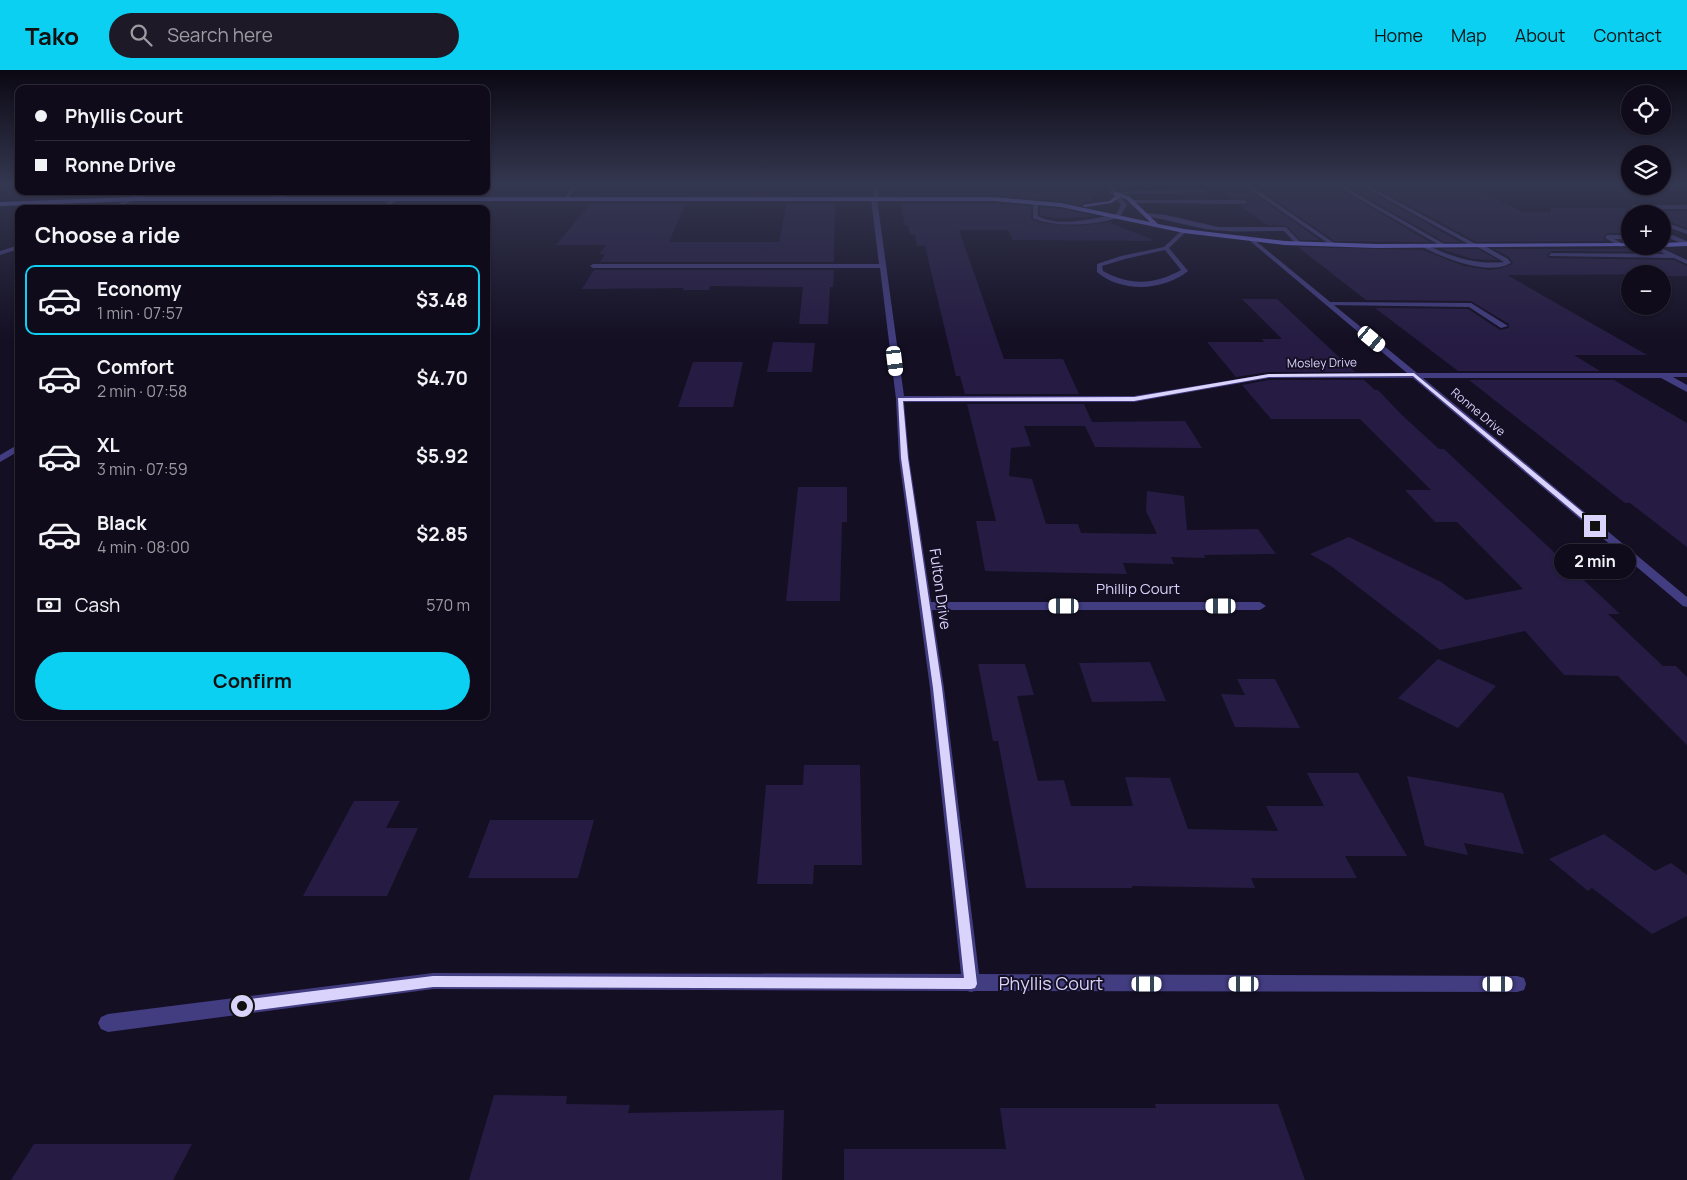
<!DOCTYPE html>
<meta charset="utf-8">
<style>
body{margin:0;font-family:Manrope,sans-serif;background:#1d1927;color:#f1f3f6;height:100vh;display:flex;flex-direction:column;font-size:19px;white-space:nowrap}
*{box-sizing:border-box;margin:0}
p{font-size:16px;color:#9b9ba2}
.icon{flex:none;width:28px;height:28px;fill:none;stroke:currentColor;stroke-width:2;stroke-linecap:round;stroke-linejoin:round}
.map{position:relative;flex:1;overflow:hidden}
.drawer{position:absolute;left:15px;top:135px;width:475px;height:515px;display:flex;flex-direction:column;background:#0f0b1a;border-radius:10px;box-shadow:0 1px 4px #0004,0 0 0 1px #2f2b39}
.drawer>*{flex:none}
.banner{position:absolute;left:15px;top:15px;width:475px;height:110px;border-radius:10px;box-shadow:0 1px 4px #0004,0 0 0 1px #2f2b39;display:grid;align-content:center;height:110px;padding:0 20px;background:#0f0b1a}
.controls{position:absolute;left:1621px;top:15px;display:grid;gap:10px}
.controls a{display:grid;place-items:center;width:50px;height:50px;border-radius:50%;background:#0f0b1a;box-shadow:0 1px 4px #0004,0 0 0 1px #2f2b39;font-size:25px}
.end{position:absolute;width:22px;height:22px;margin:-11px;border:6px solid #dad4fd;background:#111;box-shadow:0 0 0 2px #111}
.from{border-radius:50%}
.bubble{position:absolute;height:35px;border-radius:18px;background:#0f0b1a;box-shadow:0 1px 4px #0004,0 0 0 1px #2f2b39;font-size:16px;font-weight:700;line-height:35px;text-align:center}
.car{position:absolute;width:15px;height:30px;margin:-15px -8px;border-radius:6px;box-shadow:0 0 4px 1px #0007;background:linear-gradient(#fff 24%,#345 0 40%,#fff 0 76%,#345 0 86%,#fff 0)}
.banner b{display:flex;align-items:center;gap:18px;height:48px;font-size:19px}
.banner b+b{border-top:1px solid #2f2b39}
.banner i{width:12px;height:12px;background:#f1f3f6}
ul{padding:0;list-style:none}
li{display:flex;align-items:center;gap:15px;height:70px;margin:0 10px 8px;padding:0 10px;border:2px solid transparent;border-radius:10px}
li div{flex:1}
li b{display:block;font-size:19px}
li em{font-style:normal;font-weight:700}
li.current{border-color:#0cd0f1}
li>.icon{width:45px;height:45px;stroke-width:1.5}
h2{padding:0 20px;font-size:22px;line-height:60px}
.pay{display:flex;align-items:center;gap:12px;height:55px;padding:0 20px;font-size:19px}
.pay p{margin-inline-start:auto}
.cta{display:flex;gap:10px;margin-top:auto;padding:10px 20px}
.cta a{flex:1;height:58px;border-radius:30px;background:#0cd0f1;color:#111;font-size:20px;font-weight:700;line-height:58px;text-align:center}
header{display:flex;align-items:center;gap:30px;box-sizing:border-box;height:70px;padding:0 25px;background:#0cd0f1;color:#111}
header strong{font-size:24px}
nav{display:flex;gap:28px;margin-inline-start:auto;font-size:18px}
.search{width:350px;height:45px;background:#1d1927;display:flex;align-items:center;gap:12px;box-sizing:border-box;padding:0 18px;border-radius:28px;color:#9b9ba2;font-size:19px}
.map>svg:first-child{display:block}
</style>
<header>
<strong>Tako</strong>
<div class="search"><svg class="icon" aria-label="search" viewBox="0 0 24 24"><circle cx="10" cy="10" r="6"/><path d="M15 15l6 6"/></svg>Search here</div>
<nav><a>Home</a><a>Map</a><a>About</a><a>Contact</a></nav>
</header>
<div class="map">
<svg width="1687" height="1110" viewBox="0 0 1687 1110">
<rect width="100%" height="100%" fill="#140f23"/>
<!-- building -->
<path fill="#261c43" d="M605,115H693L689,125H597Z
M790,115H835V125H788Z
M897,115H1081L1094,131L1082,133L1080,135L1061,131L993,125H899Z
M1215,115H1242L1320,170H1300L1287,156L1269,155L1264,153L1241,136L1249,134V130L1245,128H1231Z
M1254,115H1333L1430,172L1334,171Z
M1346,115H1359L1460,172H1444Z
M1372,115H1467L1523,142H1551V138H1628L1625,142L1630,144V163H1607L1603,168L1607,171L1476,172Z
M591,133H686L669,172H779L787,133H835L834,192H600L605,184H599L606,175H556Z
M900,133H993L1031,136V149L1041,153L1077,156L1111,152L1112,153H1110L1151,169V171L1013,170L1008,160H959L1004,289H1063L1079,324H965L960,306H956L925,176H917L915,165H910L908,155H905Z
M1040,137L1061,139L1096,146L1057,149L1040,145Z
M1638,141H1687V158L1662,149V144H1642Z
M1634,176H1646L1656,182L1551,181L1547,186L1549,188L1674,190L1687,196V206H1662V204L1507,205L1647,285H1574L1600,301H1458L1375,238L1468,239L1500,260L1509,258V254L1471,231L1366,230L1298,177L1423,180L1464,196L1490,200L1502,198L1513,194L1509,187L1494,179H1621Z
M1441,179H1478L1498,190L1473,189Z
M594,200H834L833,217H830L828,254H799L803,217L710,216L709,220H683L684,218L582,219Z
M1242,229H1277L1355,302H1269L1236,307L1207,272H1265L1261,269H1282Z
M773,272L815,273L812,302H767Z
M693,292H743L733,337H678Z
M1269,310H1364L1375,320H1378L1403,346L1439,379H1444L1620,544H1608L1663,596H1676L1687,607V675L1618,606L1564,605L1525,561L1440,580L1331,496L1310,484L1349,467L1441,512L1466,530L1523,519L1457,452H1435L1405,420H1431L1360,349H1271L1242,315Z
M1469,310H1614L1687,353V477L1630,433H1625Z
M967,334H1084L1092,352L1185,351L1202,378L1095,377L1085,356H1024L1031,376L1011,378L1009,406L1032,409L1046,454H1078L1081,463L1157,464L1146,441L1147,421L1184,426L1187,460L1258,459L1276,484L1204,485L1205,488L1171,487L1174,494L1123,493L1127,504L985,501L976,451H996Z
M798,417H847V452H842L840,531H786Z
M1438,589L1496,616L1458,658L1398,628Z
M1150,592L1166,631L1092,632L1079,593Z
M978,594H1025L1034,625L1017,626L1038,711L1064,710L1071,736H1133L1125,707L1170,708L1188,759L1278,761L1266,736H1324L1307,703H1358L1407,786H1345L1357,808H1251L1255,818L1132,816V818H1026L998,671H993Z
M1237,609H1275L1300,658L1235,657L1221,624L1245,625Z
M804,695H860L862,795H814L813,814H757L766,715H803Z
M1407,706L1503,723L1524,784L1464,773L1468,785L1425,776Z
M354,731H400L386,758H418L387,826H303Z
M490,750H594L578,808H468Z
M1604,764L1655,801L1671,793L1687,805V846L1652,864L1592,818L1588,821L1549,789Z
M494,1025L567,1026L566,1034L630,1035L628,1043L784,1040L782,1110H469Z
M1155,1034H1278L1305,1110H844V1079H1006L1000,1038H1156Z
M34,1074H192L173,1110H11Z"/>
<g fill="none" stroke-linecap="round" stroke-linejoin="round">
<!-- service -->
<path fill="#423d80" fill-rule="evenodd" d="M873,115H878L879,130L874,129Z
M1244,115H1250L1337,175L1332,176Z
M1335,115H1341L1446,175L1441,176Z
M1361,115H1367L1476,174H1481L1508,189L1511,193C1487,207 1442,187 1420,176V174H1424C1450,186 1474,195 1504,192L1476,176H1472Z
M1204,119L1206,122L1114,124L1111,122Z
M1132,130H1245L1248,132L1245,134L1130,133Z
M1633,135H1687V139H1634L1633,140L1640,144L1627,142Z
M1146,143L1166,145L1218,157H1286L1302,174L1297,175L1284,161C1258,161 1232,163 1206,159C1185,155 1165,149 1144,146Z
M1662,151L1687,160V164L1662,155Z
M1182,160L1187,161L1169,178L1188,201C1164,221 1121,223 1097,202V194L1121,186L1164,177ZM1165,180L1181,200C1154,215 1130,216 1103,201L1102,196L1125,189Z
M1607,165H1630V169H1614L1623,174L1621,177L1605,168Z
M1662,165H1672L1687,171V175L1671,169H1662Z
M1551,183L1674,184L1677,186L1674,188L1549,186Z
M1330,232L1471,233L1508,256L1501,258L1469,237L1328,235L1327,234Z"/>
<!-- minor -->
<path fill="#423d80" fill-rule="evenodd" d="M0,115H7L0,117Z
M573,115H578L567,130H563Z
M143,121H149L116,139H109Z
M288,121H294L279,130L274,129Z
M874,127L877,129L904,326H1134L1269,304L1407,303L1250,171L1252,168L1417,303H1687V307H1673L1687,315V322L1661,308H1423L1687,527V537L1683,536L1413,308H1269L1134,332H904L909,388L931,532H1260L1266,536L1260,540H932L944,618L979,904L1517,906L1524,908L1526,914L1524,920L1517,922L975,921L971,922L967,921L433,919L108,962L101,959L98,953L101,947L108,944L433,903L961,904L930,618L899,388L896,329L880,198H593L590,196L593,194H879L871,129Z
M394,128L399,129L384,139H378Z
M1033,131L1038,132V146C1062,158 1093,148 1118,144L1121,146C1102,156 1052,158 1033,148Z
M19,175V179L0,185V181Z
M1648,176H1657L1687,190V194Z
M19,374V381L0,392V385Z"/>
<!-- tertiary -->
<path fill="#423d80" fill-rule="evenodd" d="M1111,115L1127,135L1120,147L1115,146L1121,135L1106,115Z"/>
<!-- secondary -->
<path fill="#7970f8" fill-rule="evenodd" d="M1116,122L1130,127L1158,154L1184,159L1285,171L1376,174L1630,173V176H1632L1376,178L1285,175L1184,163L1061,137L993,131H135L0,136V132L135,127H993L1061,133L1150,152L1126,129L1120,127L1112,133L1085,137L1082,135L1109,131L1116,126L1113,124Z
M1687,172V176L1662,177L1660,176H1662V173Z"/>
</g>
<!-- sky -->
<linearGradient id="sky" x2="0" y2="1"><stop stop-color="#0b0813"/><stop offset="0.42" stop-color="#343750"/><stop offset="1" stop-color="#343750" stop-opacity="0"/></linearGradient>
<rect width="1687" height="271" fill="url(#sky)"/>
<!-- route -->
<path fill="#dad4fd" d="M1414,303L1597,454V457H1592L1413,306L1269,307L1134,331H903L908,388L942,618L977,914L975,918L971,919L433,917L242,942L238,940L236,936L238,932L242,930L433,906L964,908L933,618L901,388L898,328L1134,327L1269,304Z"/>
<g text-anchor="middle" stroke-width="4" stroke-linejoin="round" paint-order="stroke">
<!-- far-street labels -->
<g font-size="12" fill="#dad4fd" stroke="#140f23">
<text transform="translate(1322 293) rotate(-1)" y="4">Mosley Drive</text>
<text transform="translate(1478 342) rotate(40)" y="4">Ronne Drive</text>
</g>
<!-- street labels -->
<g font-size="15" fill="#dad4fd" stroke="#140f23">
<text transform="translate(940 519) rotate(82)" y="5">Fulton Drive</text>
<text x="1138" y="524">Phillip Court</text>
</g>
<!-- near-street labels -->
<g font-size="18" fill="#dad4fd" stroke="#140f23">
<text x="1051" y="920">Phyllis Court</text>
</g>
</g>
</svg>
<div class="controls">
<a><svg class="icon" aria-label="locate" viewBox="0 0 24 24"><circle cx="12" cy="12" r="6"/><path d="M12 2v4M12 18v4M2 12h4M18 12h4"/></svg></a>
<a><svg class="icon" aria-label="layers" viewBox="0 0 24 24"><path d="M12 4l9 5-9 5-9-5zM3 14l9 5 9-5"/></svg></a>
<a>+</a>
<a>−</a>
</div>
<i class="end from" style="left:242px;top:936px"></i>
<i class="end" style="left:1595px;top:456px"></i>
<div class="bubble" style="left:1554px;top:474px;width:82px">2 min</div>
<i class="car" style="left:1372px;top:269px;rotate:130deg"></i>
<i class="car" style="left:895px;top:291px;rotate:173deg"></i>
<i class="car" style="left:1064px;top:536px;rotate:270deg"></i>
<i class="car" style="left:1221px;top:536px;rotate:270deg"></i>
<i class="car" style="left:1147px;top:914px;rotate:90deg"></i>
<i class="car" style="left:1244px;top:914px;rotate:270deg"></i>
<i class="car" style="left:1498px;top:914px;rotate:90deg"></i>
<div class="banner">
<b><i class="from"></i>Phyllis Court</b>
<b><i></i>Ronne Drive</b>
</div>
<section class="drawer">
<h2>Choose a ride</h2>
<ul>
<li class="current"><svg class="icon" aria-label="car" viewBox="0 0 24 24"><path d="M5 17H2v-5l4-1 3-4h7l3 4 3 1v5h-3M9 17h6M6 11h13"/><circle cx="7" cy="17" r="2"/><circle cx="17" cy="17" r="2"/></svg><div><b>Economy</b><p>1 min · 07:57</p></div><em>$3.48</em></li>
<li><svg class="icon" aria-label="car" viewBox="0 0 24 24"><path d="M5 17H2v-5l4-1 3-4h7l3 4 3 1v5h-3M9 17h6M6 11h13"/><circle cx="7" cy="17" r="2"/><circle cx="17" cy="17" r="2"/></svg><div><b>Comfort</b><p>2 min · 07:58</p></div><em>$4.70</em></li>
<li><svg class="icon" aria-label="car" viewBox="0 0 24 24"><path d="M5 17H2v-5l4-1 3-4h7l3 4 3 1v5h-3M9 17h6M6 11h13"/><circle cx="7" cy="17" r="2"/><circle cx="17" cy="17" r="2"/></svg><div><b>XL</b><p>3 min · 07:59</p></div><em>$5.92</em></li>
<li><svg class="icon" aria-label="car" viewBox="0 0 24 24"><path d="M5 17H2v-5l4-1 3-4h7l3 4 3 1v5h-3M9 17h6M6 11h13"/><circle cx="7" cy="17" r="2"/><circle cx="17" cy="17" r="2"/></svg><div><b>Black</b><p>4 min · 08:00</p></div><em>$2.85</em></li>
</ul>
<div class="pay"><svg class="icon" aria-label="cash" viewBox="0 0 24 24"><path d="M3 7h18v10H3z"/><circle cx="12" cy="12" r="2"/></svg>Cash<p>570 m</p></div>
<div class="cta"><a>Confirm</a></div>
</section>
</div>
